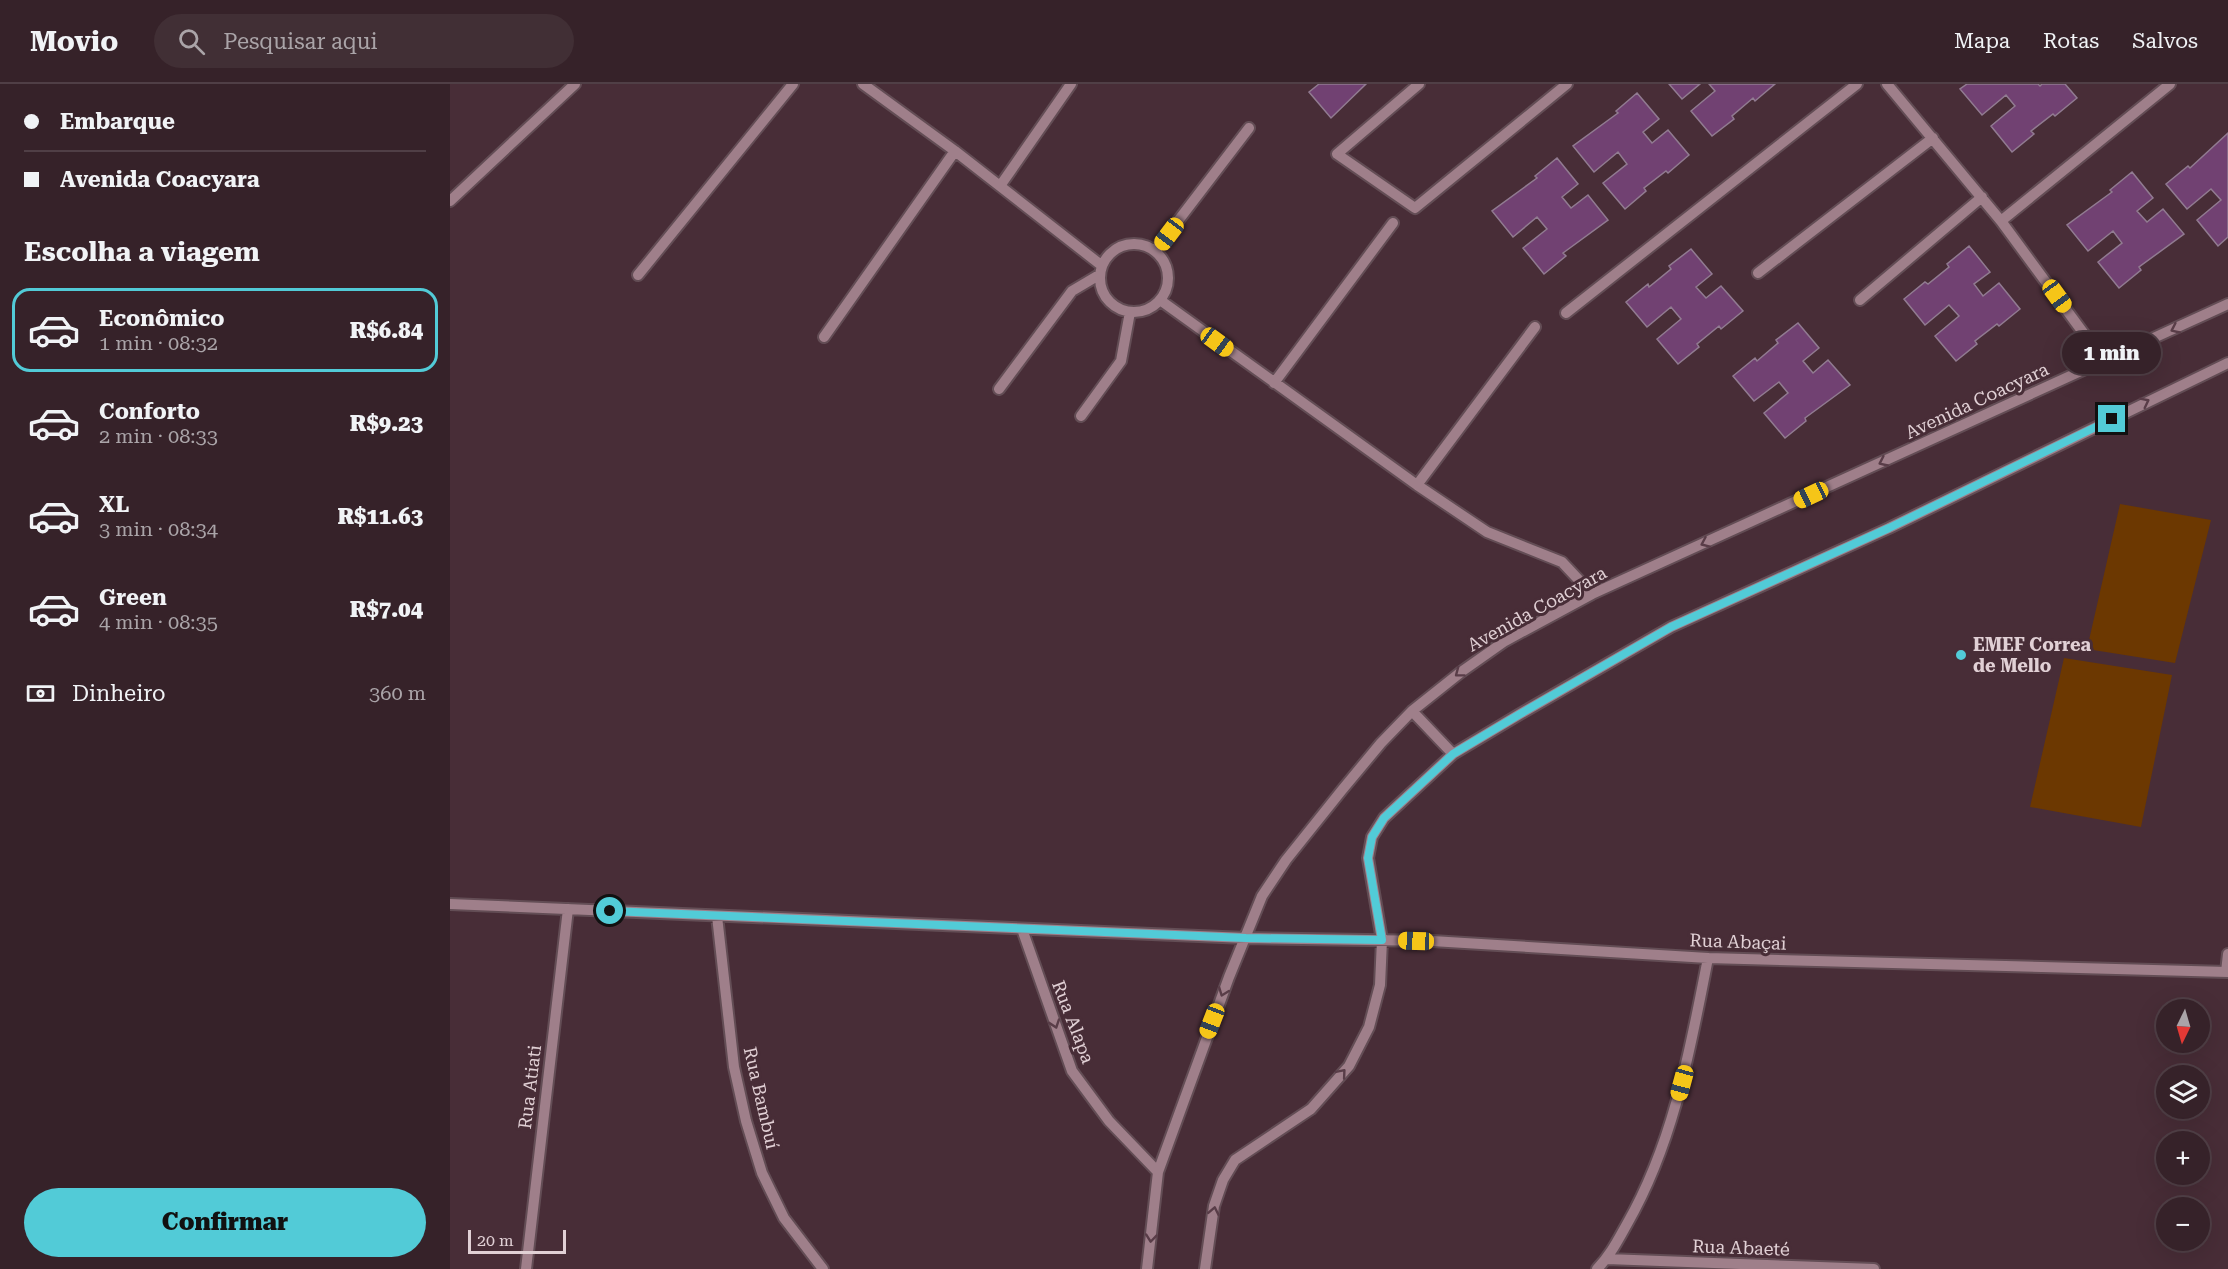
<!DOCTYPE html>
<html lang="pt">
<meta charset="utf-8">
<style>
body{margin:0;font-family:"Roboto Serif",serif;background:#412f35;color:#f1f3f6;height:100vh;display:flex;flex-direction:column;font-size:22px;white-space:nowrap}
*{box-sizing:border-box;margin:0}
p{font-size:20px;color:#aaa4a8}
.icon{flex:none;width:33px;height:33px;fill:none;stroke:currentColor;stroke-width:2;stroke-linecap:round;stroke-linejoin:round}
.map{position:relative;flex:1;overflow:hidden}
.details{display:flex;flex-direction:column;background:#362229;width:450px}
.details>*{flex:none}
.hud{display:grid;align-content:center;height:132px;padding:0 24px;background:#362229}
.needle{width:39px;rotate:185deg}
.tools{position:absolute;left:1706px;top:915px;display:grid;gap:12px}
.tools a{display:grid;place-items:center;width:54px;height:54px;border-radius:50%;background:#362229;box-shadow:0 6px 24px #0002,0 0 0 2px #503f46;font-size:30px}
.scale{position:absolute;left:18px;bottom:15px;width:98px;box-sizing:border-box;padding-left:6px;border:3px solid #e1d0d5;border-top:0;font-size:16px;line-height:21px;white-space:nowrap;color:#e1d0d5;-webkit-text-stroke:4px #482d37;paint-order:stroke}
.end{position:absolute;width:27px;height:27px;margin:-14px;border:8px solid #52cbd7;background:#111;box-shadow:0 0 0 3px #111}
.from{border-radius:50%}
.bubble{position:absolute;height:42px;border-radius:21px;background:#362229;box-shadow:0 6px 24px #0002,0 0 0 2px #503f46;font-size:20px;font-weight:800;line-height:42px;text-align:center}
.car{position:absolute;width:18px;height:36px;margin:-18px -9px;border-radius:8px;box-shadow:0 0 4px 2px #0007;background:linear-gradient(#f5c518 24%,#345 0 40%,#f5c518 0 76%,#345 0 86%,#f5c518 0)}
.hud b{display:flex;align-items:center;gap:21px;height:57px;font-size:22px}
.hud b+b{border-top:2px solid #503f46}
.hud i{width:15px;height:15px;background:#f1f3f6}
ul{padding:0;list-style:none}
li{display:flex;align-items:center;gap:18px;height:84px;margin:0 12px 9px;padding:0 12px;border:3px solid transparent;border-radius:18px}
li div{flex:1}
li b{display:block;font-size:22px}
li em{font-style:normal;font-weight:800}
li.on{border-color:#52cbd7}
li>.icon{width:54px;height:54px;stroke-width:1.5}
h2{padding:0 24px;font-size:27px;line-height:72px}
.pay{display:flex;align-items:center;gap:15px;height:66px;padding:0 24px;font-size:22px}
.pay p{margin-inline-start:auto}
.cta{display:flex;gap:12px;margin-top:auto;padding:12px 24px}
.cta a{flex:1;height:69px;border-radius:36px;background:#52cbd7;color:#111;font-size:24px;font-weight:800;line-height:69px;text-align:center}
header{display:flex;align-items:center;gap:36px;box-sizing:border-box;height:84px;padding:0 30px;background:#362229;border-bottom:2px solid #503f46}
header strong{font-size:28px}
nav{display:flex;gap:33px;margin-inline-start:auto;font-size:21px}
.search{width:420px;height:54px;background:#412f35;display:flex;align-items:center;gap:15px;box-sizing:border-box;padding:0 21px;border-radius:33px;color:#aaa4a8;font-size:22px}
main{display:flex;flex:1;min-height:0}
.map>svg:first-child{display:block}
</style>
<header>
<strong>Movio</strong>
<div class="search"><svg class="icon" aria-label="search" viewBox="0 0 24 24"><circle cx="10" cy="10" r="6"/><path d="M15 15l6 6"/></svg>Pesquisar aqui</div>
<nav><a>Mapa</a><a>Rotas</a><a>Salvos</a></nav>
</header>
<main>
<section class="details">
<div class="hud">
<b><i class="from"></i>Embarque</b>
<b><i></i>Avenida Coacyara</b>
</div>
<h2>Escolha a viagem</h2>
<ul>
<li class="on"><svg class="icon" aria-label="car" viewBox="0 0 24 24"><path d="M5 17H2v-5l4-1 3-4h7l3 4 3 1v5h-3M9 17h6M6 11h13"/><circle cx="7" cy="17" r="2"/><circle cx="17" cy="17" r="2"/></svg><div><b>Econômico</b><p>1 min · 08:32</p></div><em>R$6.84</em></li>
<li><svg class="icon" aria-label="car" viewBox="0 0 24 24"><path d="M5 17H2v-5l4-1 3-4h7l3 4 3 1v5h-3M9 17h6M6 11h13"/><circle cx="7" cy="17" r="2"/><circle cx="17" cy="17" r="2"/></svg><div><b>Conforto</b><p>2 min · 08:33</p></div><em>R$9.23</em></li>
<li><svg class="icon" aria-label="car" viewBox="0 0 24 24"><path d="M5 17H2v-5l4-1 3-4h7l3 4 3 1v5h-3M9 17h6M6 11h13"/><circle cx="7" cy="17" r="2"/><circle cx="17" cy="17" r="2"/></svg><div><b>XL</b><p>3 min · 08:34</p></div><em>R$11.63</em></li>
<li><svg class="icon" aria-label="car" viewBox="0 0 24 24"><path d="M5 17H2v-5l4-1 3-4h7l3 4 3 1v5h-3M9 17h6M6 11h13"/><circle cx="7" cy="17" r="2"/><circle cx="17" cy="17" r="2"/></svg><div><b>Green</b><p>4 min · 08:35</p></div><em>R$7.04</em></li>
</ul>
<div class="pay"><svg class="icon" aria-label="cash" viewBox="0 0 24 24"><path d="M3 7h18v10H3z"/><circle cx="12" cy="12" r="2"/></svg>Dinheiro<p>360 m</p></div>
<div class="cta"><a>Confirmar</a></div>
</section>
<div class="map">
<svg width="1778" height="1185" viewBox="0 0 1778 1185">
<rect width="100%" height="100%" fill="#482d37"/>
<!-- green -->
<path fill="#6c3801" d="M1670,420L1761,436L1725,579L1637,565Z
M1614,574L1722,591L1691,743L1580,723Z"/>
<!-- building -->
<path fill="#714172" stroke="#917b91" stroke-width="1.5" d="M869,0H916L881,34L859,8Z
M1219,0H1250L1232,15Z
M1259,0H1325L1305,17L1303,14L1282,32L1284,35L1262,52L1241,27L1265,7Z
M1517,0H1588L1590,2L1592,0H1615L1627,14L1605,32L1603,30L1581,47L1584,50L1562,68L1541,42L1565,22L1556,11L1532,31L1510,5Z
M1187,9L1209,35L1193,48L1202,59L1218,46L1239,71L1218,89L1216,87L1194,104L1196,107L1175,125L1153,99L1177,80L1168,68L1144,88L1123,62L1168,29L1166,27Z
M1778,49V153L1768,162L1747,136L1771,116L1761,105L1737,125L1716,100L1738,82L1740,84Z
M1107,74L1128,100L1112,113L1121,124L1138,111L1158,136L1113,169L1116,172L1094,190L1073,164L1097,145L1087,133L1063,153L1042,127L1087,94L1085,92Z
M1682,88L1703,114L1687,127L1697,138L1713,125L1734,150L1689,183L1691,186L1669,204L1648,178L1672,159L1663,147L1638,167L1617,141L1662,108L1660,106Z
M1519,162L1540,188L1524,200L1533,212L1549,199L1570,225L1549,242L1547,240L1525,257L1527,260L1506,277L1485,252L1509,232L1499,221L1475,241L1454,215L1475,198L1478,200L1499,183L1497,180Z
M1241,165L1262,190L1246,203L1256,214L1271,202L1293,227L1271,245L1269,242L1247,260L1249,263L1228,280L1207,255L1231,235L1221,223L1197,243L1176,218L1198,200L1199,203L1221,185L1219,182Z
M1348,239L1369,264L1353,277L1363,289L1378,276L1400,301L1355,334L1356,337L1335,354L1314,329L1338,309L1329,298L1304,317L1283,292L1305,274L1307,277L1328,259L1326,256Z"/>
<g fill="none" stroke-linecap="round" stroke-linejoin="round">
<!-- minor casing -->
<g stroke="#634d55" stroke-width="14">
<path id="minor" d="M413,0L505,67L651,181
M969,0L887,70L965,124L1117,0
M1437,0L1551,137L1654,277
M550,102L621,0
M0,117L125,0
M1551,137L1720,0
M650 194a34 34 0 1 1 68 0a34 34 0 1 1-68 0Z
M705,167L799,44
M1308,189L1483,54
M188,191L343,0
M710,216L967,401L1037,448L1112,478L1142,510
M1410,216L1532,113
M1116,229L1407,0
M374,253L505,67
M824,299L943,139
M549,305L622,207L649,191
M631,332L671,277L680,228
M967,401L1085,243
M962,627L1003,670
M0,820L796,854L982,857L1258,874L1778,888
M267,832L284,983L296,1037L312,1089L334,1134L373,1185
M572,845L622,987L659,1037L708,1088
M1776,888L1778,870
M1157,1175L1424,1185
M76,1185L118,825
M697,1185L708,1088L779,893L812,812L836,776L892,706L931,659L962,627L1011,588L1055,557L1142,510L1778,220
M755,1185L764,1122L773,1096L785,1076L861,1025L899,982L919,943L930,901L932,856L918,774L922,753L934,734L1003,670L1070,630L1221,543L1439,444L1778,279
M1147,1185C1160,1172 1168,1156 1177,1140C1224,1058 1240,966 1258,874"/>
</g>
<!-- minor -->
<use href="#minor" stroke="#9f7f8a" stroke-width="10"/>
</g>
<!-- one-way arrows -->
<defs><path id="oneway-chevron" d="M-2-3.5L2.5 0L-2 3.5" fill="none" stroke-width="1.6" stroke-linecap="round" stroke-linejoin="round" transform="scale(1.5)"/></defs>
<g stroke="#593d48">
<use href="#oneway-chevron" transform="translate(1725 245) rotate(155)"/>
<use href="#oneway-chevron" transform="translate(1695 318) rotate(-27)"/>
<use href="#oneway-chevron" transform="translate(1433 378) rotate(155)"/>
<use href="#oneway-chevron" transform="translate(1255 459) rotate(156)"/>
<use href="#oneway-chevron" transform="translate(1009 589) rotate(143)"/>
<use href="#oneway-chevron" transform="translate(773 908) rotate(111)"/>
<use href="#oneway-chevron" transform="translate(605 940) rotate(71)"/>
<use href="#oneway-chevron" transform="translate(892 989) rotate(-50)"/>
<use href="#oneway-chevron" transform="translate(764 1127) rotate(-79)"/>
<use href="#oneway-chevron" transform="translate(701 1154) rotate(96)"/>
</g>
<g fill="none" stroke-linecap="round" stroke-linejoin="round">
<!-- route -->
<path stroke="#52cbd7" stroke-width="8" d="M160,827L796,854L932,856L918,774L922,753L934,734L1003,670L1070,630L1221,543L1439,444L1662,335"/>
</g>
<!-- markers -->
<circle fill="#52cbd7" stroke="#482d37" stroke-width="2" cx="1511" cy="571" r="6"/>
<g text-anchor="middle" stroke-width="6" stroke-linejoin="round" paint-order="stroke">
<!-- street labels -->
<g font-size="18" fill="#e1d0d5" stroke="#482d37">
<text transform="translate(1527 317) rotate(-25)" y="6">Avenida Coacyara</text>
<text transform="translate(1087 525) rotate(-29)" y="6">Avenida Coacyara</text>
<text transform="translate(1288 858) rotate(2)" y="6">Rua Abaçai</text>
<text transform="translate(623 938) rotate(69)" y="6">Rua Alapa</text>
<text transform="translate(80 1003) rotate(-83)" y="6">Rua Atiati</text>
<text transform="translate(311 1014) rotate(77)" y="6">Rua Bambuí</text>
<text transform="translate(1291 1164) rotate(2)" y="6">Rua Abaeté</text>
</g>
<!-- poi labels -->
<g font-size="18" font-weight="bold" fill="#e1d0d5" stroke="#482d37" text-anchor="start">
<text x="1523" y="567">EMEF Correa<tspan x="1523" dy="21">de Mello</tspan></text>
</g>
</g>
</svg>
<div class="tools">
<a><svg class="needle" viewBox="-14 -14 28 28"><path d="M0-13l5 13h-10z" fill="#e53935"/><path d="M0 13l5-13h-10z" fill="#aaa4a8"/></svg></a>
<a><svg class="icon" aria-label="layers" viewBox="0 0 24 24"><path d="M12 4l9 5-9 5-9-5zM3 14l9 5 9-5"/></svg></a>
<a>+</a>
<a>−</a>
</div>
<div class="scale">20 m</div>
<i class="end from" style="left:160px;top:827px"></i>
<i class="end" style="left:1662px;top:335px"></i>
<div class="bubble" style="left:1612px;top:248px;width:99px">1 min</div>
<i class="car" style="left:719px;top:150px;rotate:217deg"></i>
<i class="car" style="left:1607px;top:212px;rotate:144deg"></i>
<i class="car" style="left:767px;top:258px;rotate:126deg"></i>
<i class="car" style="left:1361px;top:411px;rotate:245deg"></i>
<i class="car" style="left:966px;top:857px;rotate:272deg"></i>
<i class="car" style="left:762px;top:937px;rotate:201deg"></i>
<i class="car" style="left:1232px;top:999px;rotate:195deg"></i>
</div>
</main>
